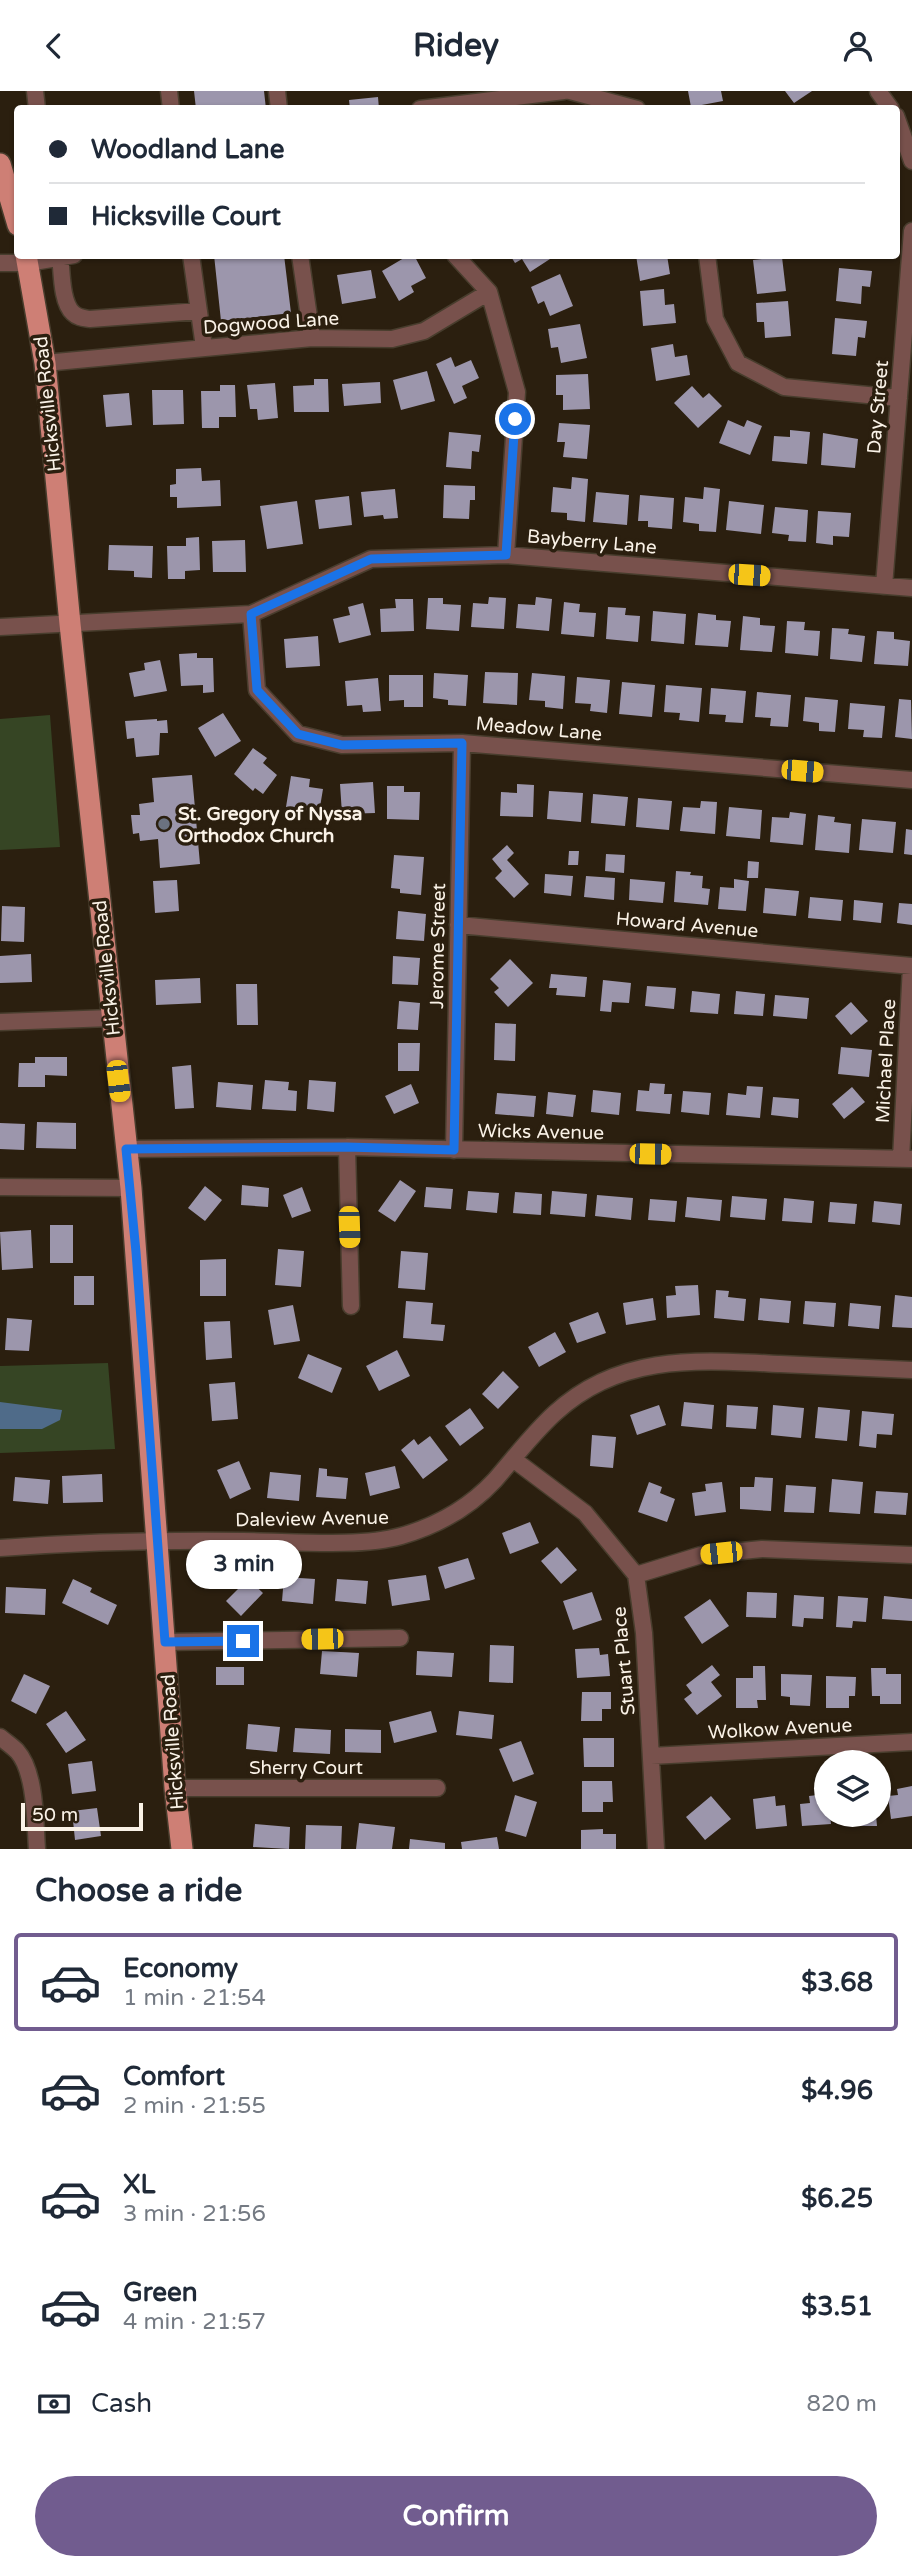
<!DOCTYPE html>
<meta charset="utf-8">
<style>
body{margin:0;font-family:"Varela Round",sans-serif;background:#f2f2f3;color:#1f2937;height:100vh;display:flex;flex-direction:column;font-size:26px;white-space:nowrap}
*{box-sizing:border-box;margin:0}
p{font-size:23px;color:#747a83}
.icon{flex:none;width:38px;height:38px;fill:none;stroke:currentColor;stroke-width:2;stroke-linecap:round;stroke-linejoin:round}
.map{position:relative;height:1758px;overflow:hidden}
.drawer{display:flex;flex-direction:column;background:#fff;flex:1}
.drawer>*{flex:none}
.banner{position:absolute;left:14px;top:14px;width:886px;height:154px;border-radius:7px;box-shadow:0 2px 5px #0004;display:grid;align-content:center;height:154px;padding:0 35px;background:#fff}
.tools{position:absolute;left:814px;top:1659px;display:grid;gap:14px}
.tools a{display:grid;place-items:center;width:77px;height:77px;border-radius:50%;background:#fff;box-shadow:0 2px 5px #0004;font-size:35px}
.scale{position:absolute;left:21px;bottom:18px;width:122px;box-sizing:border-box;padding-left:7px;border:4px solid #faf2e7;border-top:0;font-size:19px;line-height:24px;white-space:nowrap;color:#faf2e7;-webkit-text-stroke:5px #2b1f0f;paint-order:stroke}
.end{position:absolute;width:32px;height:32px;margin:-16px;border:9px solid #1a73e8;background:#fff;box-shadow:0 0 0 4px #fff}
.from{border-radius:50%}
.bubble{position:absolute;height:49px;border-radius:24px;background:#fff;box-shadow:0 2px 5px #0004;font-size:23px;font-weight:700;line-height:49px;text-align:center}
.car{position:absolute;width:21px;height:42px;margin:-21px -10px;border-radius:9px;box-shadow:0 0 5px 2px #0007;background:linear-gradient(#f5c518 24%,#345 0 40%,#f5c518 0 76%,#345 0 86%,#f5c518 0)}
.banner b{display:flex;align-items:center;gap:24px;height:66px;font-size:26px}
.banner b+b{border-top:2px solid #e0e1e3}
.banner i{width:18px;height:18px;background:#1f2937}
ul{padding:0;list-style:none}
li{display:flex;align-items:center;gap:21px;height:98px;margin:0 14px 10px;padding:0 21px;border:4px solid transparent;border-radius:7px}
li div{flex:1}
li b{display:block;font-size:26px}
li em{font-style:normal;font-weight:700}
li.selected{border-color:#715c8f}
li>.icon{width:63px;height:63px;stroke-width:1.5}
h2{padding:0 35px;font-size:32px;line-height:84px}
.pay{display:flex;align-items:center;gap:18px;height:77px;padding:0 35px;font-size:26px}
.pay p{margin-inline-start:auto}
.cta{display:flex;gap:14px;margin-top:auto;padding:14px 35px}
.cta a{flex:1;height:80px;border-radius:42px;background:#715c8f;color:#fff;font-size:28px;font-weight:700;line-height:80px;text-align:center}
header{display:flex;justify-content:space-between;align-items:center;height:91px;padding:0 35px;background:#fff;font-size:32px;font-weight:700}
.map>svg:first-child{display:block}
</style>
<header><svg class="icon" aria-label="back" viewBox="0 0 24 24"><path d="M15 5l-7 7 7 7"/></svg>Ridey<svg class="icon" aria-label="person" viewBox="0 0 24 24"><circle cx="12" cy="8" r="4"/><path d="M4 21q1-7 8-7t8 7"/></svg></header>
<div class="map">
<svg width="912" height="1758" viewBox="0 0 912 1758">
<rect width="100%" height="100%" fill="#2b1f0f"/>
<!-- green -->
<path fill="#364524" d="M50,624L60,756L0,759V628Z
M108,1272L115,1358L0,1362V1275Z"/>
<!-- water -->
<path fill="#4f6b89" d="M0,1311L62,1319L60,1329L42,1338H0Z"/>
<!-- building -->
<path fill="#9c96ac" d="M194,0H264L266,18H196Z
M688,0H721L723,10L691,16Z
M785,0H812L794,12Z
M378,6L379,18H350L349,9Z
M214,164H284L291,222L221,230Z
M409,164H414L426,187L411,195L414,201L399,210L382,180Z
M510,164H548L550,168L530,181L522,168L515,172Z
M636,164H667L670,183L640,190Z
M782,166L786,200L757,203L753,169Z
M839,177L872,180L870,196L862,195L861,213L836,210Z
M371,179L376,207L342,213L337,184Z
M560,183L573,215L550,225L544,210L538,213L531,196Z
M664,198L665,214L674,213L676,232L643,235L640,200Z
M788,210L791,245L765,247L764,231H757L756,212Z
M835,227L867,230L865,247L858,246L856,265L832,263Z
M580,233L587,267L561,272L558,256L551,257L548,238Z
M673,253L675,266L687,264L690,284L656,290L651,257Z
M451,266L455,276L471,269L479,287L462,295L467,307L454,313L436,273Z
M427,280L435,310L401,319L393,289Z
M588,283L590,318L563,319V304H556V284Z
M314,288H328L329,321H294L293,295L314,294Z
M380,291L381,312L344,315L342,293Z
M275,292L278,327L258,329L257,318H250L247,294Z
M220,294H235L236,326H219V337H202L201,300H220Z
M692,295L703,307L709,302L722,315L698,337L674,312Z
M152,299H183L184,333L153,334Z
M129,302L132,334L106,336L103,304Z
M728,329L744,336L747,329L762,335L750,364L719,352Z
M559,332L590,334L587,368L563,366L565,351H557Z
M790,339L810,341L807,373L772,370L774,345L790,346Z
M449,341L481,344L479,361L472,360L471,378L446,376Z
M823,342L858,348L855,377L821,374Z
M201,377L202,390L220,389L221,415L177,417V406H170V394L176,393V378Z
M572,386L588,388L585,431L567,429V422L551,421L553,396L571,398Z
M444,394L475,395V409H470L469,428L443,427Z
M704,396L720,398L716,441L699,440V433L683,431L685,406L703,408Z
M395,398L398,427L384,428L383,424L364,426L361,401Z
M596,401L629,404L627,434L593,431Z
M640,404L674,407L672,438L648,436V430H638Z
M349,405L352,434L319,438L315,409Z
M297,410L303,453L267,458L260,415Z
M729,410L764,414L761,443L726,439Z
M775,416L808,419L806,451L788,450L789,444L772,442Z
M818,420L851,422L849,446L833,445V454L816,452Z
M199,446L200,479L185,480V488H168L167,455H186V447Z
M245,449L246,481H213L212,450Z
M109,454L153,455L152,487L134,486V480L108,479Z
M489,506L506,507L504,538L471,536L473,512L488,513Z
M536,506L552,508L549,540L516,537L518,513L535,514Z
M428,507H443V513L461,514L459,540L426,538Z
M395,508H413L414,540L381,541L380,518L396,517Z
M564,511L580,513L579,521L596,522L594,546L561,543Z
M363,512L371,544L339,552L333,528L350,524L348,516Z
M608,516L626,517L625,524L640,525L638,551L606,548Z
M653,520L686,523L684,553L651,550Z
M698,522L716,524V529L731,530L728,556L695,554Z
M743,525L760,527V534L775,535L772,561L740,559Z
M787,530L805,531L804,539L820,540L818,565L785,562Z
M832,537L849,538L848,543L865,545L862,571L830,568Z
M877,540L894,541V548L910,550L908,575L874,573Z
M318,545L320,575L286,577L284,548Z
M197,562V567H213L214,601L203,602V594L181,595L179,563Z
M160,569L167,600L134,606L129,582L145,579L144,572Z
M485,581L518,582L517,614L483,612Z
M434,582L468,584L466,615L448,614V609L433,607Z
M532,582L565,585L563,618L545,616V610L529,609Z
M389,584H423V616H404V609L389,610Z
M577,586L610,589L607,622L590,620L591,613L575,612Z
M378,587L381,620L363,621L362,614L347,615L345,590Z
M622,591L655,594L652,626L619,623Z
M666,594L702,597L699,631L679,629L680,622L664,621Z
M711,597L746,600L743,632L725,631L726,624L709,623Z
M757,601L791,604L788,636L770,635L771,627L755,626Z
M805,606L838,609L835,641L819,640V632L803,630Z
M899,608L911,609L912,648L895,646Z
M850,612L885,615L882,647L863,646L864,639L848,638Z
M223,622L241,650L215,666L198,637Z
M157,628V630L167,629L168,642H160L159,664L136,666L134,647L127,648L125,630Z
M253,657L267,667L263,672L277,684L263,703L255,697L253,700L234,683Z
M192,684L200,773L160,777L158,748L140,750L139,742L133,743L131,724H140L139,713L154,711L152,687Z
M291,685L310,688L309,696L323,698L319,722L286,716Z
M373,691L375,722L342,723L340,693Z
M517,693L534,694L533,726L500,725L501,701L517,702Z
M387,695H404V701H420L419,729L387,728Z
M549,700L583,702L581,731L547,728Z
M593,703L628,706L625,735L591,732Z
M638,707L672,710L669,739L636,736Z
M701,710L717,711L715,743L680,740L683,716L700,717Z
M729,716L762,719L760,748L726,745Z
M790,721L806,723L803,754L770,751L772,726L789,727Z
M818,724L835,726L834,731L851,733L849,762L815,759Z
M862,728L896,731L893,762L859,759Z
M906,738L912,739V764L904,763Z
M507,754L514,762L507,769L529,793L514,807L495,787L502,780L492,768Z
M569,760H579L578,774H568Z
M606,763L625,764L624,782L605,780Z
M394,764L424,766L421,804L400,802V798L391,797Z
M748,770L759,771L758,787H747Z
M676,780L691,781L690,784L703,785L702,797L710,798L708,814L674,811Z
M545,783L573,785L571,805L544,802Z
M586,785L615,787L614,809L584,806Z
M630,788L665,791L663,812L629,809Z
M734,788L749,790L746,820L718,818L720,796L734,797Z
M177,789L179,820L155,822L153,790Z
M765,797L799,800L796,825L763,822Z
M810,806L843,809L841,830L808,827Z
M854,809L883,812L881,832L853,829Z
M899,812L912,813V834L897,832Z
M2,815L25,816L24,851L1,850Z
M398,820L426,823L424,850L396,848Z
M31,863L32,891L0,892V865Z
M393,865L420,867L418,894L392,893Z
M510,868L533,892L508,916L494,901L499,897L490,888Z
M551,883L587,886L585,906L556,904L557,897H549Z
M200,887L201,912L156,914L155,889Z
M603,889L631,892L629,912L612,911L611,921L600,920Z
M236,893H257L258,934H237Z
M647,895L676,897L674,918L645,915Z
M692,900L720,903L718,923L690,921Z
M736,900L765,903L763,925L734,923Z
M775,904L809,907L807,928L773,925Z
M399,910L420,912L418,939L397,938Z
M851,911L868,930L851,944L835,925Z
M495,932L516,933L515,970L494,969Z
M398,952H420L419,980H398Z
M841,956L872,959L869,986L838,983Z
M35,966H67V985L45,984V996H18L19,972H35Z
M191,974L194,1017L175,1018L172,976Z
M265,989L289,991L288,999L297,1000L296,1020L262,1018Z
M309,989L336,991L334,1021L307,1018Z
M218,991L253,994L251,1019L216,1016Z
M650,992L665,993L664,1003H672L670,1023L636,1020L638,999L649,1000Z
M411,993L419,1012L394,1023L385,1005Z
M747,995L763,996L760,1027L726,1024L728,1002L746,1004Z
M852,996L865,1011L844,1028L832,1013Z
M593,999L621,1002L619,1024L591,1021Z
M683,1000L711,1002L709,1024L681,1021Z
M548,1001L576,1004L573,1026L546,1023Z
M497,1002L536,1005L534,1026L495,1023Z
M773,1006L799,1008L798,1027L771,1024Z
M37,1031L76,1032V1058L36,1057Z
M0,1032L25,1033L24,1059L0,1058Z
M400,1089L416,1100L395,1131L378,1120Z
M242,1094L269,1097L268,1116L241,1114Z
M205,1095L222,1109L205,1130L188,1117Z
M302,1096L311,1120L292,1127L283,1104Z
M426,1096L453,1098L451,1118L424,1116Z
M468,1100L499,1102L497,1122L466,1119Z
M552,1100L587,1103L585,1126L550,1123Z
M515,1101L542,1103L541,1124L513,1122Z
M597,1104L633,1107L631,1129L595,1125Z
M732,1105L767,1108L765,1129L730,1126Z
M687,1106L722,1109L720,1130L685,1126Z
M784,1107L814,1110L812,1132L782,1130Z
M650,1108L677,1110L675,1131L648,1129Z
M874,1110L902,1113L900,1134L872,1131Z
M830,1111L857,1113L855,1133L828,1131Z
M50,1134H73V1172H50Z
M31,1139L33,1177L2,1179L0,1141Z
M278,1158L304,1160L301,1196L275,1194Z
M401,1160L428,1162L425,1199L398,1197Z
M226,1168V1205H200V1169Z
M74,1185H94V1214H74Z
M698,1194L700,1224L667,1227L666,1205L676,1204L675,1195Z
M716,1199L729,1200L728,1206L746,1208L744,1230L714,1227Z
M895,1204L912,1206V1237L892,1236Z
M653,1207L656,1229L626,1234L623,1212Z
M760,1207L791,1210L789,1232L758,1229Z
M406,1210L433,1212L431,1233L445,1234L443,1250L403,1247Z
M805,1210L836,1212L834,1236L803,1233Z
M850,1212L881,1215L879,1238L848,1235Z
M293,1214L300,1250L274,1254L268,1219Z
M598,1221L606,1242L577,1252L569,1232Z
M7,1227L32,1229L29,1260L5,1259Z
M230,1230L232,1267L206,1269L204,1231Z
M555,1241L566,1261L539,1276L528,1256Z
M397,1259L410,1285L379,1300L366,1275Z
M308,1263L342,1277L332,1302L298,1287Z
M503,1280L519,1296L498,1318L482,1303Z
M235,1291L238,1328L212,1330L209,1293Z
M684,1311L714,1314L712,1338L681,1335Z
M659,1314L666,1334L637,1344L630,1324Z
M727,1314L758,1316L756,1338L726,1336Z
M773,1314L804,1317L801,1347L771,1344Z
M818,1316L850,1319L847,1350L815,1347Z
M470,1317L484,1337L460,1355L445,1335Z
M862,1320L894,1323L892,1344L877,1343L876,1357L859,1355Z
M592,1344L616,1346L613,1377L590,1375Z
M430,1345L448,1369L423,1388L401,1359L414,1348L418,1354Z
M239,1370L251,1398L230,1408L217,1379Z
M395,1375L400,1397L370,1405L365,1382Z
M319,1377L327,1378V1385L348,1387L346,1408L316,1406Z
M270,1381L301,1384L299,1410L267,1407Z
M102,1383L103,1411L63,1412L62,1385Z
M15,1386L50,1389L48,1413L13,1410Z
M755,1386L773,1387L771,1420L740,1418V1396H754Z
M832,1388L863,1391L860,1423L829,1421Z
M649,1391L662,1396L660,1402L675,1408L667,1431L638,1421Z
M722,1391L726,1421L695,1425L692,1402L706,1400L705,1393Z
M786,1394L816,1396L814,1422L784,1421Z
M876,1400L908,1402L906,1424L874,1422Z
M530,1431L539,1452L510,1463L502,1442Z
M557,1456L577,1479L561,1493L541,1470Z
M468,1467L475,1488L445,1498L438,1476Z
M426,1484L430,1509L392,1515L388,1489Z
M284,1486L315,1488L313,1513L282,1510Z
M73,1488L92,1497L90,1501L117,1514L108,1534L62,1512Z
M248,1488L263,1502L241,1525L226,1510Z
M337,1488L368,1490L366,1513L335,1510Z
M6,1496L46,1498L45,1524L5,1522Z
M592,1501L602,1529L573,1539L563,1510Z
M747,1501L777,1502L776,1527L746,1526Z
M794,1504L824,1506L823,1528L804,1527L803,1536L792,1535Z
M838,1505L868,1507L866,1531L853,1530L852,1537L836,1536Z
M884,1505L912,1508V1530L882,1528Z
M710,1508L729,1535L702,1553L684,1526Z
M490,1554L514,1555L513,1592L489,1591Z
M599,1557L600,1564L608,1563L610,1585L577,1587L575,1558Z
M322,1560L359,1562L357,1586L320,1583Z
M417,1560L454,1562L452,1586L416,1584Z
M712,1574L720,1584L711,1591L722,1605L697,1624L684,1608L692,1602L686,1594Z
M753,1575H765L766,1609H757L758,1617H736V1587H753Z
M216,1576H244V1594H216Z
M871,1577H886V1583H901V1613H880V1605H872Z
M24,1583L50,1595L36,1623L11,1610Z
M781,1583L812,1584L810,1615L790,1614V1606L781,1605Z
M826,1585L856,1586L855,1605H849V1617H826Z
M582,1601H611V1618H602V1630H581Z
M66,1620L86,1649L66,1662L46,1633Z
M431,1620L437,1641L394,1652L389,1631Z
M459,1620L494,1624L492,1648L456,1644Z
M248,1633L280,1636L277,1661L246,1658Z
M295,1637L331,1639L330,1663L293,1661Z
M345,1638L381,1639V1662L345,1661Z
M583,1647H614V1676H584Z
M521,1650L534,1683L513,1691L499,1658Z
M92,1670L96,1700L72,1703L68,1673Z
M582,1690H612L613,1711H603V1721H582Z
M912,1695V1725L891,1728L888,1705L898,1704L897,1698Z
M826,1703V1724H830L831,1733L802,1735L800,1713L810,1712L809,1705Z
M515,1704L537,1711L526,1746L505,1740Z
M711,1705L731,1728L705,1749L686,1726Z
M775,1705L776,1715L785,1714L787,1735L756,1738L753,1708Z
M97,1717L101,1745L75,1749L72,1720Z
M846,1724H876L877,1735H858V1728H846Z
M359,1732L395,1736L392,1758H356Z
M255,1733L290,1736L289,1758L253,1756Z
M306,1734L342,1735L341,1758H305Z
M603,1738V1743H616V1758H581V1739Z
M497,1746L499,1758H462L461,1751Z
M410,1748L445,1752V1758H409Z"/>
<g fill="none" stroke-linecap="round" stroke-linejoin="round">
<!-- minor casing -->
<g stroke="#483d2d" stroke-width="19">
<path id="minor" d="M35,0L37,18
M169,0L171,18
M277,0L279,18
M570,0L637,18
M878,0L891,18
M420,18L564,0
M896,25L912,70
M60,164C62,180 61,211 73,222C78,227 84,227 90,228L199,220
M191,164L204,256
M300,164L312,247
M455,164L489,201L517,301L506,464
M707,164L715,228L738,272L784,296L899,307
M0,172H28L74,164
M45,272L312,247L392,248L424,240L489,201
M884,495L912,140
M251,523L257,599L298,643L342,654L462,652L912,689
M0,536L251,523L371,468L506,464L912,497
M458,834L912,875
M0,931L111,927
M347,1056L351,1215
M126,1058L347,1056L912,1068
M454,1059L462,652
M901,1068L911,875
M0,1096L131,1097
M513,1368L585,1422L636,1484L644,1542L656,1758
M0,1457C81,1451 162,1449 243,1450C288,1450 359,1457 401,1445C436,1435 470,1416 495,1389C515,1366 533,1342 555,1322C620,1262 698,1269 780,1273C824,1275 868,1277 912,1279
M636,1484L701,1464L762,1458L912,1464
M165,1551L400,1547
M0,1646C6,1651 12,1655 17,1660C36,1681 35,1731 37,1758
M651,1665L912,1651
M175,1697H437"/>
</g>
<!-- major casing -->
<g stroke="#483d2d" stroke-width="24">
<path id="major" d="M0,73L18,134
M26,164L45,272L70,533L131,1097L175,1697L182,1758"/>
</g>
<!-- minor -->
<use href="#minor" stroke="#78514c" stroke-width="16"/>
<!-- major -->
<use href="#major" stroke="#ce7f75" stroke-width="21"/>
</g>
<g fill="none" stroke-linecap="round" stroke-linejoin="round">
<!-- route -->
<path stroke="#1a73e8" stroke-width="9" d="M243,1550L165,1551L136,1161L126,1058L346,1056L454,1059L462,652L342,654L298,643L257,599L251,523L371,468L506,464L515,328"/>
</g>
<!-- markers -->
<circle fill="#6b7280" stroke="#2b1f0f" stroke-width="2.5" cx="164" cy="733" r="7"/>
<g text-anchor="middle" stroke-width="7" stroke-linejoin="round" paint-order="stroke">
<!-- street labels -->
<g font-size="19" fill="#faf2e7" stroke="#2b1f0f">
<text transform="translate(271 231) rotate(-4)" y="7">Dogwood Lane</text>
<text transform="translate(47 313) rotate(-96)" y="7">Hicksville Road</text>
<text transform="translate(877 316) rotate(-85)" y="7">Day Street</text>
<text transform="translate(592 450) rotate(5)" y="7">Bayberry Lane</text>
<text transform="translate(539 637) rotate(5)" y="7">Meadow Lane</text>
<text transform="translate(687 833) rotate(5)" y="7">Howard Avenue</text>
<text transform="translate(437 855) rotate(-89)" y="7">Jerome Street</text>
<text transform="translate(106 877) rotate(-96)" y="7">Hicksville Road</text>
<text transform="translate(885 970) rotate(-87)" y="7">Michael Place</text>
<text transform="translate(541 1040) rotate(1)" y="7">Wicks Avenue</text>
<text transform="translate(312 1427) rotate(-1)" y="7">Daleview Avenue</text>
<text transform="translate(623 1570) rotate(-95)" y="7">Stuart Place</text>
<text transform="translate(780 1637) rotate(-3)" y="7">Wolkow Avenue</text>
<text transform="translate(172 1651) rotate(-94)" y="7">Hicksville Road</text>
<text x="306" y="1683">Sherry Court</text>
</g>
<!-- poi labels -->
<g font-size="19" font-weight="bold" fill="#faf2e7" stroke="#2b1f0f" text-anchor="start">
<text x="178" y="729">St. Gregory of Nyssa<tspan x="178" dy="22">Orthodox Church</tspan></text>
</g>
</g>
</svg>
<div class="tools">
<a><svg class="icon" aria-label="layers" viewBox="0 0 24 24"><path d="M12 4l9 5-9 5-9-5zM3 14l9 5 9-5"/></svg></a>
</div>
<div class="scale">50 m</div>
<i class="end from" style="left:515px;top:328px"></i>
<i class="end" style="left:243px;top:1550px"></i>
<div class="bubble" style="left:186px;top:1449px;width:116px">3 min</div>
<i class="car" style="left:749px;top:484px;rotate:94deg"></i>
<i class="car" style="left:802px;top:680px;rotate:95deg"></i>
<i class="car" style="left:118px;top:990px;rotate:173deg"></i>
<i class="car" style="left:650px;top:1063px;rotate:91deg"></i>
<i class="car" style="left:349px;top:1136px;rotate:178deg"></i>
<i class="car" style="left:721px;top:1462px;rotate:264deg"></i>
<i class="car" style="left:322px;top:1548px;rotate:269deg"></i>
<div class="banner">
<b><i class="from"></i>Woodland Lane</b>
<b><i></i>Hicksville Court</b>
</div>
</div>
<section class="drawer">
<h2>Choose a ride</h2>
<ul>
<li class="selected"><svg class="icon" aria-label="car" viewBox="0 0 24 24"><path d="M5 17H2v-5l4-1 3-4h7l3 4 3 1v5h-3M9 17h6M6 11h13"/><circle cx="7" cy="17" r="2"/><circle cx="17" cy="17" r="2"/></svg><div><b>Economy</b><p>1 min · 21:54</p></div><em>$3.68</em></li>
<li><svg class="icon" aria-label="car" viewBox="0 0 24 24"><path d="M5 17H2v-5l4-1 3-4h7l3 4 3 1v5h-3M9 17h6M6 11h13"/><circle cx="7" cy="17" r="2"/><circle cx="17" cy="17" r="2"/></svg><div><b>Comfort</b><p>2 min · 21:55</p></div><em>$4.96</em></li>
<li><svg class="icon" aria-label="car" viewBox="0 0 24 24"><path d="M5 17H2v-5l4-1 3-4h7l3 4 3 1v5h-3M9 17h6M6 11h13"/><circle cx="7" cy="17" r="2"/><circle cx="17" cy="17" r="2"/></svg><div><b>XL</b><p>3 min · 21:56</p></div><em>$6.25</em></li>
<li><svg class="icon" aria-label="car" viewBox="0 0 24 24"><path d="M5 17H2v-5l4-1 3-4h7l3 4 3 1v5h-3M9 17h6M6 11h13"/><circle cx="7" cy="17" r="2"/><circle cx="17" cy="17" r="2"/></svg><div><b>Green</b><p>4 min · 21:57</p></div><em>$3.51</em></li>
</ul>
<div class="pay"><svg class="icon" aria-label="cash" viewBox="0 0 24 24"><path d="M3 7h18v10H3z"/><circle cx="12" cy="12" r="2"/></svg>Cash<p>820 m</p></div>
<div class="cta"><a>Confirm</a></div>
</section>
